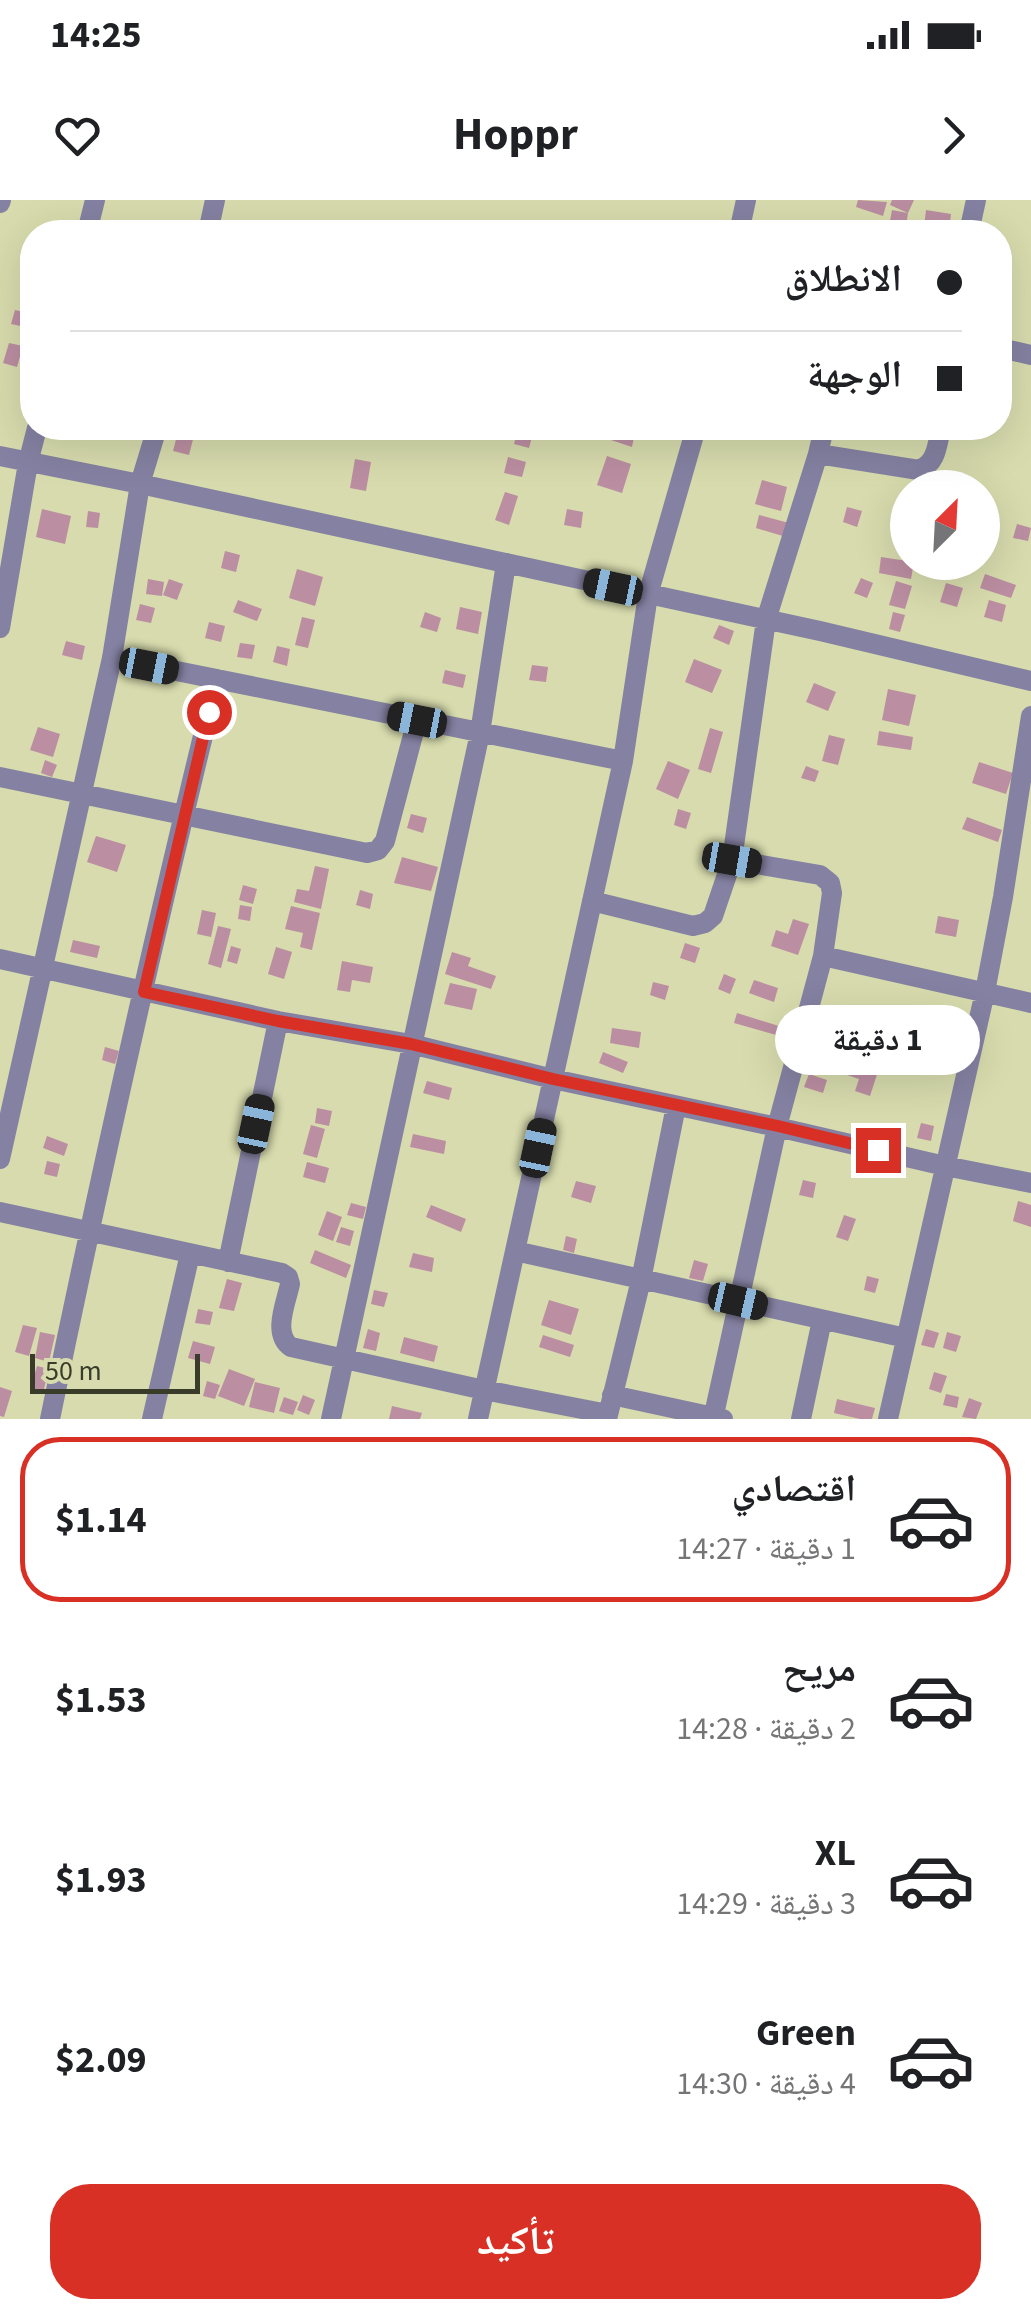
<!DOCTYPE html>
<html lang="ar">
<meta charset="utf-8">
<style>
body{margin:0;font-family:"Source Sans 3","Noto Naskh Arabic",sans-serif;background:#f2f2f2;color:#202124;direction:rtl;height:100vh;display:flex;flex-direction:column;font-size:38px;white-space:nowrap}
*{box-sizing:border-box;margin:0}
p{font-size:32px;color:#757577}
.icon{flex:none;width:55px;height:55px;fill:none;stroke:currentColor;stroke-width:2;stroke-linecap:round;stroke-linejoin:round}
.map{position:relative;height:1219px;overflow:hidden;direction:ltr}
.sheet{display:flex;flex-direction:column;background:#fff;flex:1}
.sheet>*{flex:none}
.guide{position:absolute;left:20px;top:20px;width:992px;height:220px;border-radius:40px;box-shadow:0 10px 40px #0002;direction:rtl;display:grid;align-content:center;height:220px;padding:0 50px;background:#fff}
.needle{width:65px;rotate:24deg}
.tools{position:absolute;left:890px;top:270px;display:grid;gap:20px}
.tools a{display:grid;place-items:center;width:110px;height:110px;border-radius:50%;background:#fff;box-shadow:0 10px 40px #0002;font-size:50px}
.scale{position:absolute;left:30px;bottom:25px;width:170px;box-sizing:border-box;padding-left:10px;border:5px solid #3a3c2a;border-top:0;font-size:28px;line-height:35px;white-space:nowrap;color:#3a3c2a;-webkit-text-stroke:8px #d7dbad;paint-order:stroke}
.end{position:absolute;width:45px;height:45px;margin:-22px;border:12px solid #d93025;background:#fff;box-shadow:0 0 0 5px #fff}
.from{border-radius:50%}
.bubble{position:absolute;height:70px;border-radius:35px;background:#fff;box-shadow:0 10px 40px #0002;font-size:32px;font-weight:700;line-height:70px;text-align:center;direction:rtl}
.car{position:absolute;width:30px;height:60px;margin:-30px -15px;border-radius:12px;box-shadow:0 0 8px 2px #0007;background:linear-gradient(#222 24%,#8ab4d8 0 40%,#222 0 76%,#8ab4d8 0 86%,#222 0)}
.guide b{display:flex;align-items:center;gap:35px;height:95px;font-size:38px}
.guide b+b{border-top:2px solid #e0e0e0}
.guide i{width:25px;height:25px;background:#202124}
ul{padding:18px 0 0;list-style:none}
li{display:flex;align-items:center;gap:30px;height:165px;margin:0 20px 15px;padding:0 30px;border:5px solid transparent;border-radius:40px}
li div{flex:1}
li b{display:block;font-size:38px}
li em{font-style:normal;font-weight:700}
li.on{border-color:#d93025}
li>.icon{width:90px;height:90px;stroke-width:1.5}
.cta{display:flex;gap:20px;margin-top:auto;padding:20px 50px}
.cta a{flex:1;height:115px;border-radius:40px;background:#d93025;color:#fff;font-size:40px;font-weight:700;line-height:115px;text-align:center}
.status{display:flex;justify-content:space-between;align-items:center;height:70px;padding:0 50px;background:#fff;direction:ltr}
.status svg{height:28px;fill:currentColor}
header{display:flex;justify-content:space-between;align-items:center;height:130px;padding:0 50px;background:#fff;font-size:45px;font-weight:700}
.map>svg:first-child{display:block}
</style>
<div class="status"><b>14:25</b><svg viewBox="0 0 49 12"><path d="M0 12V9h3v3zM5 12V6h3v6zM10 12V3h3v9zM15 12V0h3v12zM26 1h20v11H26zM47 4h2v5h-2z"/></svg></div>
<header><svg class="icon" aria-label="forward" viewBox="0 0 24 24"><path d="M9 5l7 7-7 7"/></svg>Hoppr<svg class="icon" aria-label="heart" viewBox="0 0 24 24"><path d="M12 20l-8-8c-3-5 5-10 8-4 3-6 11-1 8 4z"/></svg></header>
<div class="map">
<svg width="1031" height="1219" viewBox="0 0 1031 1219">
<rect width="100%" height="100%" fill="#d7dbad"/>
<!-- building -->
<path fill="#bb8ea1" d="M858,0L887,2L883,16L856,7Z
M892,0H914L908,13L905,32H888L892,10L908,13L890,5Z
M926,10L951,14L949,30L924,27Z
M15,110L29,113L25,127L11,124Z
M9,143L23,146L17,167L3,163Z
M179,228H196L189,255L173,251Z
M605,228L634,237L632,247L602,237Z
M518,229L533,233L529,248L514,244Z
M607,256L631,264L622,293L597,285Z
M508,257L526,262L522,277L504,273Z
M355,259L371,262L366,291L350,288Z
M762,280L787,287L781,311L755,304Z
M505,292L518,296L509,325L495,320Z
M847,307L862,311L857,327L843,322Z
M42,309L71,316L65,344L36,337Z
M567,309L583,312L581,328L564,325Z
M88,311L100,313L98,328L86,327Z
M759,315L789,323L786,337L756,328Z
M1017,324L1031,328L1028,341L1013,338Z
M225,351L240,355L236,372L221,368Z
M881,357L914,362L911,379L879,373Z
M297,369L323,377L315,406L289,398Z
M985,374L1016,385L1011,398L980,388Z
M861,378L873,383L867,398L854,393Z
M148,379L164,382L162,396L146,394Z
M169,379L183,384L177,400L163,395Z
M896,381L912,386L905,409L889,405Z
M946,383L963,388L957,407L940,402Z
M238,400L262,409L257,421L233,412Z
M989,400L1006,405L1002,422L984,417Z
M140,404L155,408L151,423L136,420Z
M460,407L482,412L478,434L456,429Z
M425,412L441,418L437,432L420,427Z
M893,412L905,415L900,432L889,429Z
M302,417L315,420L308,448L295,445Z
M209,422L225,426L221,442L205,438Z
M719,425L734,431L729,445L713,438Z
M66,441L85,446L82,460L62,455Z
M240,443L255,445L252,459L237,457Z
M277,446L290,449L287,466L273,462Z
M694,459L722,470L712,493L685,482Z
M532,465L548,467L546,482L529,480Z
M445,470L466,475L463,488L442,483Z
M814,483L836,492L828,511L806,502Z
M888,489L916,495L909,526L882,520Z
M38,527L60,534L53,557L30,550Z
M710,528L723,532L711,573L698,569Z
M879,531L913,537L911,550L877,545Z
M829,535L845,539L838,565L822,561Z
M45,560L57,565L52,577L41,573Z
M668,561L690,570L678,599L656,589Z
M979,562L1013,573L1006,594L972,583Z
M806,566L819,571L815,582L801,578Z
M678,609L691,613L686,629L674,625Z
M411,614L427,618L423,633L407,628Z
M967,617L1002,630L998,642L962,629Z
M96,636L126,645L117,672L87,662Z
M402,657L438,667L431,691L394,683Z
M315,666L329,669L321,709L294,702L297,689L309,691Z
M243,685L257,689L253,704L239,700Z
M360,690L373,694L370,709L356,705Z
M240,705L252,707L250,721L238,719Z
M291,706L320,713L312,750L300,747L303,733L285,729Z
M202,710L216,713L211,737L197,734Z
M938,716L959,720L956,737L935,733Z
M793,719L809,724L798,755L771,746L776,730L788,734Z
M218,726L231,729L221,768L208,764Z
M73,740L100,746L97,758L70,752Z
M685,743L700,748L695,763L680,758Z
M231,746L241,749L237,764L227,761Z
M276,747L292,752L284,779L268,774Z
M452,752L471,758L468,766L496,776L491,789L445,774Z
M342,761L373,767L370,783L352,780L350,792L337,790Z
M724,774L736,779L730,794L718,789Z
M754,780L778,788L774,802L749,793Z
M653,782L669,786L665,800L650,795Z
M450,783L477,789L472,810L444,804Z
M737,813L782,827L780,836L734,823Z
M612,828L641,832L639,848L610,843Z
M105,847L119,851L115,864L102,860Z
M846,848L882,859L870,896L855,891L859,879L838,872Z
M603,852L628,862L623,873L599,863Z
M809,874L827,880L823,893L804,887Z
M427,881L452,888L449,900L423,893Z
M317,908L332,911L329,926L315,923Z
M921,923L934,926L931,941L917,938Z
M311,925L325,929L317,958L303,954Z
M413,934L446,941L444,954L410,947Z
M47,936L68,944L64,956L43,948Z
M47,961L60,964L57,977L44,974Z
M307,962L329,968L325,983L303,977Z
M803,980L816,983L813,998L799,995Z
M576,981L596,986L591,1003L571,997Z
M1018,1001L1031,1005V1027L1013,1021Z
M351,1003L366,1007L363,1019L347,1015Z
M431,1005L466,1019L461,1032L426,1017Z
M327,1011L342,1017L333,1041L318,1035Z
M844,1015L856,1019L848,1041L836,1037Z
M341,1027L354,1031L350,1046L336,1042Z
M566,1036L577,1039L574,1053L563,1050Z
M315,1050L351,1065L346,1078L310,1063Z
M413,1053L434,1058L432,1072L409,1067Z
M694,1060L708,1064L703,1081L689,1078Z
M867,1076L879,1079L875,1093L864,1090Z
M227,1079L242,1083L234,1111L219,1108Z
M374,1090L388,1093L384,1107L371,1104Z
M549,1100L579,1109L571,1135L541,1125Z
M198,1109L213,1112L210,1125L195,1123Z
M23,1125L37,1128L29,1156L15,1152Z
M368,1129L380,1133L376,1151L363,1148Z
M926,1129L939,1133L934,1148L921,1145Z
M40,1132L55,1135L49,1162L35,1158Z
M947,1132L961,1136L956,1152L943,1148Z
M543,1135L574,1145L570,1157L539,1147Z
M404,1137L438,1146L434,1162L400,1153Z
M193,1141L215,1147L210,1164L188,1158Z
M37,1166L49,1169L43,1193L30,1189Z
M229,1169L255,1179L244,1206L218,1196Z
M934,1172L947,1176L941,1193L929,1189Z
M207,1181L220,1185L215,1199L203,1196Z
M255,1182L280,1188L274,1213L249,1207Z
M0,1187L12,1191L4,1217L0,1216Z
M946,1194L959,1197L957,1208L943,1205Z
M303,1195L315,1200L309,1215L297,1210Z
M284,1197L298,1202L293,1215L279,1211Z
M969,1198L982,1203L976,1219L962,1217Z
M837,1199L875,1208L872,1219H860L834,1213Z
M392,1206L422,1213L420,1219H389Z"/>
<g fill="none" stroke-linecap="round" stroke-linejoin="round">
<!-- minor -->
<path stroke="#8581a2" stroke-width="20" d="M0,3L1,0
M87,32L95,0
M208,32L215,0
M739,32L746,0
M969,32L976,0
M1000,148L1031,155
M818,254L919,270C937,263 937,245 941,228
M0,256L140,284L820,431L1031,481
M0,428L28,263L37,228
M112,458L623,561
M0,577L367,653L378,650L385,641L417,520
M592,701L693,726L705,723L713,716L732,660L766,420L818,254L824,228
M823,756L1031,803
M0,759L278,821L411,844L553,879L777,927L945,966L1031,983
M0,959L112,458L140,284L157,228
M0,1012L282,1073L288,1077L290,1084C286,1103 272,1134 291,1147L484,1190L608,1214
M515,1051L906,1138
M228,1062L278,821
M612,1195L723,1219
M50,1219C101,972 156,725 217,479
M152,1219L190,1054
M331,1219L480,533L506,363
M478,1219L623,561L648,395L696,228
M607,1219L641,1080L676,906
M713,1219L777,927L823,756L832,693L830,683L820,675L732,660
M801,1219L822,1120
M888,1219L985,792L1003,697L1031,516"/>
</g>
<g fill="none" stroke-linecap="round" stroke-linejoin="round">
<!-- route -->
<path stroke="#d93025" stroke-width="12" d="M209,512L144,792L278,821L411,844L553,879L778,926L878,950"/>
</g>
</svg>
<div class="tools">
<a><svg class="needle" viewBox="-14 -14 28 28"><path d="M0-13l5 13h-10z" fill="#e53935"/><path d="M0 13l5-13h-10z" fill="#757577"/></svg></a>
</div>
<div class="scale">50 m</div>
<i class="end from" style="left:209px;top:512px"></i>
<i class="end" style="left:878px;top:950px"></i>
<div class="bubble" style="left:775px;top:805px;width:205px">1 دقيقة</div>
<i class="car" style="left:613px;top:387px;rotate:282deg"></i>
<i class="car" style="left:149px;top:466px;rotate:101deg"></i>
<i class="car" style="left:417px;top:520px;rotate:281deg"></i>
<i class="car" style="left:732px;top:660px;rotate:100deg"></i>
<i class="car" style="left:256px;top:924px;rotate:12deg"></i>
<i class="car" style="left:538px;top:948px;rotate:12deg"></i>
<i class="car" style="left:738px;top:1101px;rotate:103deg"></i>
<div class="guide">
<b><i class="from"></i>الانطلاق</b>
<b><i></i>الوجهة</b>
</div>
</div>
<section class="sheet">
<ul>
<li class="on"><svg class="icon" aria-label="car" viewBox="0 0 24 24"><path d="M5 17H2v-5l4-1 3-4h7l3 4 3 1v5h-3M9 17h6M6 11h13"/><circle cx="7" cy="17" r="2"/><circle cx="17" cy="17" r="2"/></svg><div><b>اقتصادي</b><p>1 دقيقة · 14:27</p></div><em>$1.14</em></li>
<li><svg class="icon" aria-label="car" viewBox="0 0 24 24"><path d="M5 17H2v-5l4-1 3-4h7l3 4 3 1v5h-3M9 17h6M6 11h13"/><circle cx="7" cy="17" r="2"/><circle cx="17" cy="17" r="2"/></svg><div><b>مريح</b><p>2 دقيقة · 14:28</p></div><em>$1.53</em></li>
<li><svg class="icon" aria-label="car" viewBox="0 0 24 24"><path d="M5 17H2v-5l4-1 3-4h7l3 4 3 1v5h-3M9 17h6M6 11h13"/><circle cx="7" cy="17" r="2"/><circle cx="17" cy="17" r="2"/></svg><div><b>XL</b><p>3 دقيقة · 14:29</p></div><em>$1.93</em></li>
<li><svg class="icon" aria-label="car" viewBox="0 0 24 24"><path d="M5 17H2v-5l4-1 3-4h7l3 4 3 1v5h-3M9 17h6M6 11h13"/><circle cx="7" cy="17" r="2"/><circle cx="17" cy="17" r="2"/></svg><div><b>Green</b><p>4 دقيقة · 14:30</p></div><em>$2.09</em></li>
</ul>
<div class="cta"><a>تأكيد</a></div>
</section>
